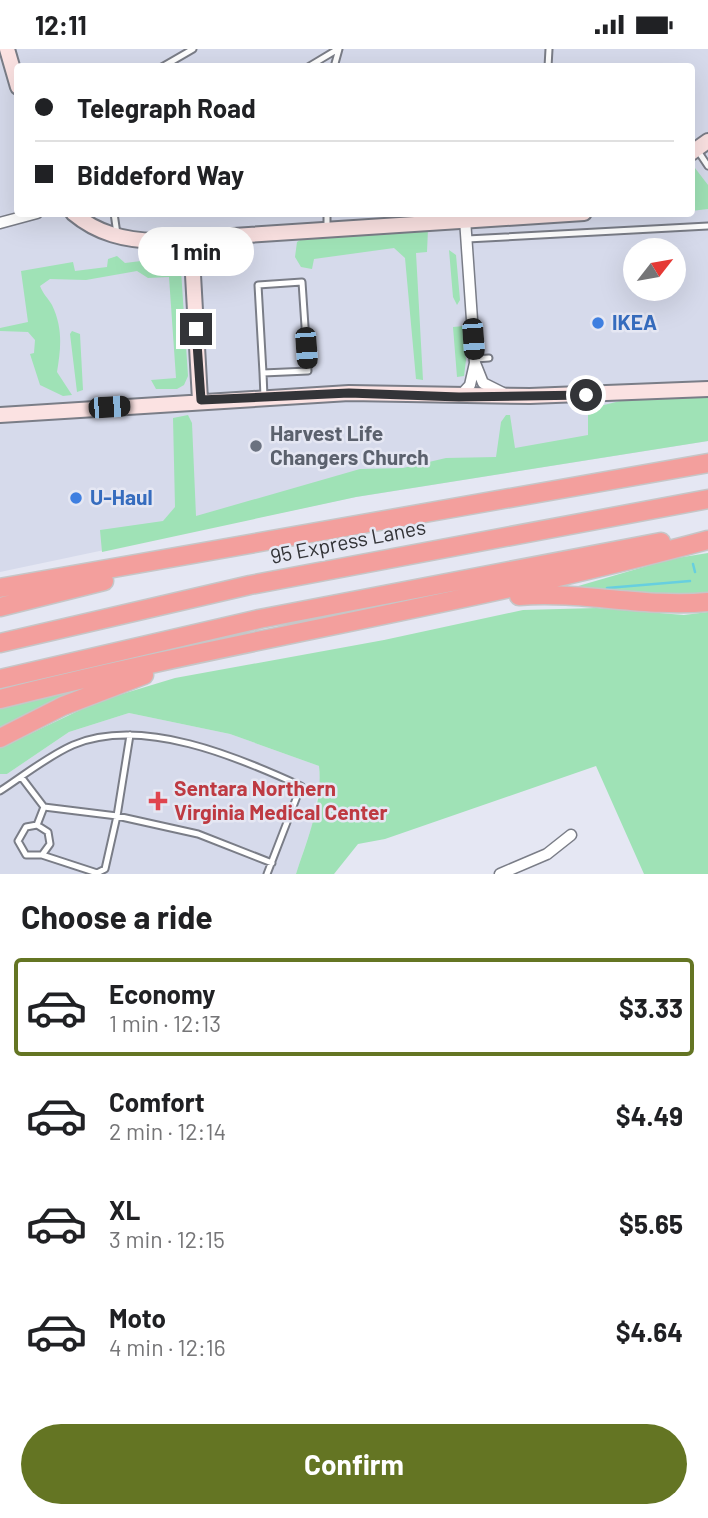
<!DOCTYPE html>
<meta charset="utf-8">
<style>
body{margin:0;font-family:Barlow,sans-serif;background:#f2f2f2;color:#202124;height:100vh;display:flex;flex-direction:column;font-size:26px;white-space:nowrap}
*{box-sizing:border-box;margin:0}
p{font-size:23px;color:#757577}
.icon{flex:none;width:38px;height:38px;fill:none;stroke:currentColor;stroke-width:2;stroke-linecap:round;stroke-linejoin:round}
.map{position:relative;height:825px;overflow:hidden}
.drawer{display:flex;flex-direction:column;background:#fff;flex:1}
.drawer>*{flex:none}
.hud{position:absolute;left:14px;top:14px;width:681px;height:154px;border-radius:7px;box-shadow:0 7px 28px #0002;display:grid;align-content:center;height:154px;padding:0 21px;background:#fff}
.needle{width:46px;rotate:59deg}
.tools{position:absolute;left:623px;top:189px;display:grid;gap:14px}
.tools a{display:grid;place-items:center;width:63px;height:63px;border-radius:50%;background:#fff;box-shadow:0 7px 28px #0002;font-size:35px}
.end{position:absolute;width:32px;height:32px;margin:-16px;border:9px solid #333438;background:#fff;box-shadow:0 0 0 4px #fff}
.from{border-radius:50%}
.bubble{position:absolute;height:49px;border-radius:24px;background:#fff;box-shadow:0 7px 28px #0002;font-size:23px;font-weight:700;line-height:49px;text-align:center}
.car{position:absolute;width:21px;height:42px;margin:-21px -10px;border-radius:9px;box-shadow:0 0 5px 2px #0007;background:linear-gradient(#222 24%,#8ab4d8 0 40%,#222 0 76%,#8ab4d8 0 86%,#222 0)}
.hud b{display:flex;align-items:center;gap:24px;height:66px;font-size:26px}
.hud b+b{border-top:2px solid #e0e0e0}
.hud i{width:18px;height:18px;background:#202124}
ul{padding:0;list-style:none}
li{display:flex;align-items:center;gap:21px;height:98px;margin:0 14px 10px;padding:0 7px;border:4px solid transparent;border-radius:7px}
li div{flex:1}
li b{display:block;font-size:26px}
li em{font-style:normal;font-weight:700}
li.active{border-color:#647523}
li>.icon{width:63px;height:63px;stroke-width:1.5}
h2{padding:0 21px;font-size:32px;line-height:84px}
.cta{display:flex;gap:14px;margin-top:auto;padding:14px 21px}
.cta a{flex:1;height:80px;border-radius:42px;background:#647523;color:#fff;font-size:28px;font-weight:700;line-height:80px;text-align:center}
.status{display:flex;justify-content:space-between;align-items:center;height:49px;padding:0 35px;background:#fff;direction:ltr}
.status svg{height:19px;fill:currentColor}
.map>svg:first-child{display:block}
</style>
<div class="status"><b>12:11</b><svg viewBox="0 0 49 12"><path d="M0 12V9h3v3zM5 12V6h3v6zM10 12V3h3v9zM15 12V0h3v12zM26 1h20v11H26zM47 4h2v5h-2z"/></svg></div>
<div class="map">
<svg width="708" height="825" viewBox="0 0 708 825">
<rect width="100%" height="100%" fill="#e5e7f3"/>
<!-- built -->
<path fill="#d6daeb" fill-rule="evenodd" d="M0,0H708V392L356,448L0,523ZM18,18H691V164H18ZM635,201H674V240H635Z
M129,664L230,685L319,717L320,731L313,774L296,825H0V725H7L69,683Z"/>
<!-- green -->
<path fill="#9fe2b6" d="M695,119L708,136V160L691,162V120Z
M428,180L427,203L416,204L423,331L416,330L405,209L394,199L314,210L312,220L301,218L295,208L297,193L305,188Z
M449,201L456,206L460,251L457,256L453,248Z
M166,203L180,206L188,327L184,336L177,340H156L151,331L176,329L169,228L148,229L137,222L86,231L50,230L40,237C43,245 48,249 52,256C63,279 61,299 57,323L72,346L63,347L40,336L30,305L34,304L35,291L28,283L0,282V279L28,273L21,222L73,213L75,222L107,218L108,210L117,207L125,214L157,210Z
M464,277L466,311L464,327L457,328L453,278Z
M72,282L80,285L83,341L77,343L70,285Z
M708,345V392L356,448L102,503L100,481L163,472L175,458L173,369L188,366L192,374L196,467L360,420L403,419L446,409L496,408L501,373L506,366H510L515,399L588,386V360L636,348Z
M708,504V548L568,540L671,510Z
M597,559L684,566L708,563V825H644L596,717L385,790L358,795L334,825H296C307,791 323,754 319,717L230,685L129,664L69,683L7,725H0V699L99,652L175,629L384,591L523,561Z
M101,634L0,683V660Z"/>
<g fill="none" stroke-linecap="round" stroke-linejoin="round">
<!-- stream -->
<path stroke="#67cfdf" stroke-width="2.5" d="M693,515L695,523
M607,539L690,532"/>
<!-- lane casing -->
<g stroke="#7a7d87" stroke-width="9">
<path id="lane" d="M162,18L193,0
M308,18L338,0
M334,18L339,0
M548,18L549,0
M698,102L708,117
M114,164L117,185
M327,179V164
M467,190L708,177
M302,233L308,322L263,324L258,236Z
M475,310L489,309
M263,324L264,348
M22,729L44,758L117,767L198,785L272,814
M0,742C23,727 48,707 73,696C142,667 238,708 301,737L267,825
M37,776L44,758
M42,806L50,795L48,783L37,776L26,778L18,792L26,806H42L97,824L105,820L117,767L130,686"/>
</g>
<!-- street casing -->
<g stroke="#7a7d87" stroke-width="13">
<path id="street" d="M465,170L475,314L483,334L503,344
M0,174L37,164
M460,347L470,336L475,314
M500,825L547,805L571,786"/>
</g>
<!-- secondary casing -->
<g stroke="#7a7d87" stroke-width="18">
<path id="secondary" d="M7,0L18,38
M691,104L708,92
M73,164C98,185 125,191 156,192L584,164
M191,190L200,351
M0,366L349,344L530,347L708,340"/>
</g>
<!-- highway casing -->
<g stroke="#c6c6c7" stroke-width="21">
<path id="highway" d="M0,539L708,414
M519,547C583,542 645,559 708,553
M0,558L104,532
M0,594L250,536L708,450
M0,630L259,570L661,493
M0,650C235,591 474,554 708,491
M0,689L63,657L144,626"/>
</g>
<!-- lane -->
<use href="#lane" stroke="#fff" stroke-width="5"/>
<!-- street -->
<use href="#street" stroke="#fff" stroke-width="10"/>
<!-- secondary -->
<use href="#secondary" stroke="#fbe2e2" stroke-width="14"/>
<!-- highway -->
<use href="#highway" stroke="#f39f9d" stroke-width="18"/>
</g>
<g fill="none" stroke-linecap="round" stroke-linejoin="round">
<!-- route -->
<path stroke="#333438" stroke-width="9" d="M196,280L201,351L349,344L459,348L586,346"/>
</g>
<!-- markers -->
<g fill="#3f7fe0" stroke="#e5e7f3" stroke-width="2.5">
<circle cx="598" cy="274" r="7"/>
<circle cx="76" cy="449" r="7"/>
</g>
<circle fill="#6b7280" stroke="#e5e7f3" stroke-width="2.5" cx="256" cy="397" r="7"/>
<path fill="#e0444e" stroke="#e5e7f3" stroke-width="2.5" d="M154.5 741.5h7v7h7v7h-7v7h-7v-7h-7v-7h7z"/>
<g text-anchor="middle" stroke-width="5" stroke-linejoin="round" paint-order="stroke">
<!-- shop labels -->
<g font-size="21" font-weight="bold" fill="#366cbe" stroke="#e5e7f3" text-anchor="start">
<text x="612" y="281">IKEA</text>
<text x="90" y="456">U-Haul</text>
</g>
<!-- worship labels -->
<g font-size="21" font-weight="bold" fill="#5b616d" stroke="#e5e7f3" text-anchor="start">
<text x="270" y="392">Harvest Life<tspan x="270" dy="24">Changers Church</tspan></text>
</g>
<!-- street labels -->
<g font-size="21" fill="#333438" stroke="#e5e7f3">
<text transform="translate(348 493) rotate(-11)" y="7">95 Express Lanes</text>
</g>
<!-- health labels -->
<g font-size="21" font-weight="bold" fill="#be3a42" stroke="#e5e7f3" text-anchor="start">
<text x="174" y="747">Sentara Northern<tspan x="174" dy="24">Virginia Medical Center</tspan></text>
</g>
</g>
</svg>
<div class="tools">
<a><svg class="needle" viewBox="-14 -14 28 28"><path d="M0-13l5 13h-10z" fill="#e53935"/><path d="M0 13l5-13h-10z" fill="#757577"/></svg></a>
</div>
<i class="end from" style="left:586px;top:346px"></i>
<i class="end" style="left:196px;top:280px"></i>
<div class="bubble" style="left:138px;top:178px;width:116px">1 min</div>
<i class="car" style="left:473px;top:290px;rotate:176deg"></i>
<i class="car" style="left:306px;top:299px;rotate:176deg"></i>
<i class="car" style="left:109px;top:358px;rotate:86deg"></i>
<div class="hud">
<b><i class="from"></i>Telegraph Road</b>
<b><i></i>Biddeford Way</b>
</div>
</div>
<section class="drawer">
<h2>Choose a ride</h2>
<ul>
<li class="active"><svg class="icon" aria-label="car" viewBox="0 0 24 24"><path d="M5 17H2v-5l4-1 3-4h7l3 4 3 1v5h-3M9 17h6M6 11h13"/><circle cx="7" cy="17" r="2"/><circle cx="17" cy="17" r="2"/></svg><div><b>Economy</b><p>1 min · 12:13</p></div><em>$3.33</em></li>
<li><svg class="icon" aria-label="car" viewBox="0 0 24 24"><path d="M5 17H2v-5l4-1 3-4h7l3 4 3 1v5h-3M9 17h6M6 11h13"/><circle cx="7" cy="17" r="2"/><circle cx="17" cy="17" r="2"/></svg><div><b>Comfort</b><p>2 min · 12:14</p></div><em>$4.49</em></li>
<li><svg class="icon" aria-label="car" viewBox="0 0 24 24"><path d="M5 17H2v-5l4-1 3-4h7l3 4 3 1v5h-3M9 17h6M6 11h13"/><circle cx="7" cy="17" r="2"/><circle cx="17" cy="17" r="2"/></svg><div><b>XL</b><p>3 min · 12:15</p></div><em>$5.65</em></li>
<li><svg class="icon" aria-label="car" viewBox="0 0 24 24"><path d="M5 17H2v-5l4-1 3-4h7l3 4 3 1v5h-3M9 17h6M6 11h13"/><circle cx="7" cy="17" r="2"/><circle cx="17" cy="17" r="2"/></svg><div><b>Moto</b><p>4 min · 12:16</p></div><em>$4.64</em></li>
</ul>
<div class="cta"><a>Confirm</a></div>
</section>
